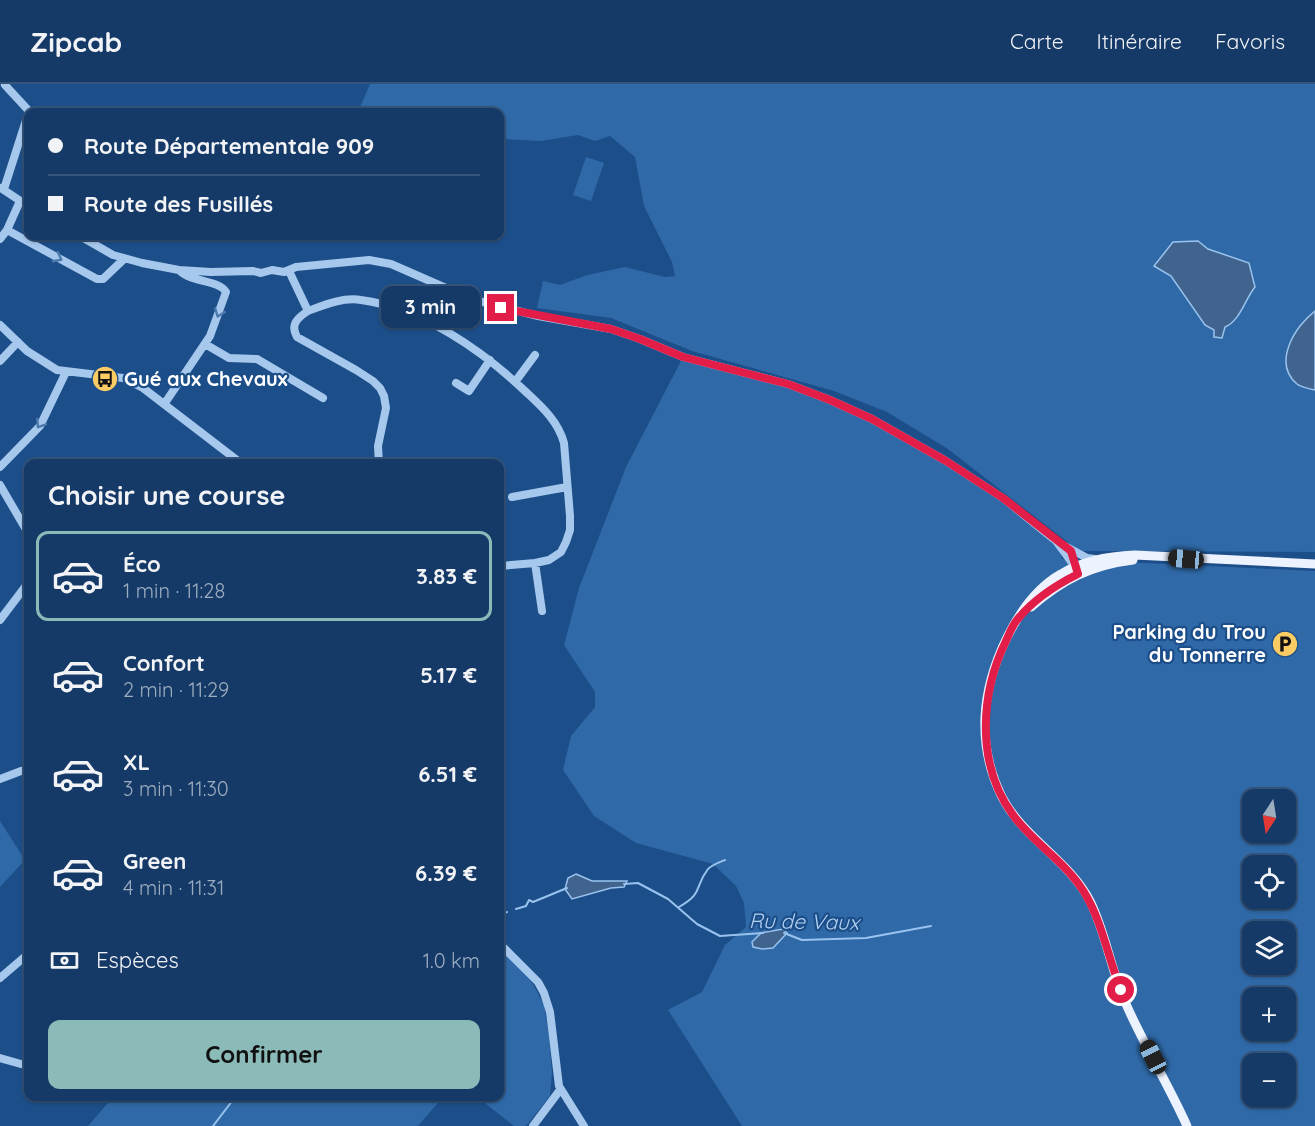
<!DOCTYPE html>
<html lang="fr">
<meta charset="utf-8">
<style>
body{margin:0;font-family:Quicksand,sans-serif;background:#1e416d;color:#f1f3f6;height:100vh;display:flex;flex-direction:column;font-size:22px;white-space:nowrap}
*{box-sizing:border-box;margin:0}
p{font-size:20px;color:#9dadc0}
.icon{flex:none;width:33px;height:33px;fill:none;stroke:currentColor;stroke-width:2;stroke-linecap:round;stroke-linejoin:round}
.map{position:relative;flex:1;overflow:hidden}
.drawer{position:absolute;left:24px;top:375px;width:480px;height:642px;display:flex;flex-direction:column;background:#153a67;border-radius:12px;box-shadow:0 2px 4px #0004,0 0 0 2px #34547b}
.drawer>*{flex:none}
.hud{position:absolute;left:24px;top:24px;width:480px;height:132px;border-radius:12px;box-shadow:0 2px 4px #0004,0 0 0 2px #34547b;display:grid;align-content:center;height:132px;padding:0 24px;background:#153a67}
.needle{width:39px;rotate:192deg}
.fabs{position:absolute;left:1242px;top:705px;display:grid;gap:12px}
.fabs a{display:grid;place-items:center;width:54px;height:54px;border-radius:12px;background:#153a67;box-shadow:0 2px 4px #0004,0 0 0 2px #34547b;font-size:30px}
.end{position:absolute;width:27px;height:27px;margin:-14px;border:8px solid #e11d48;background:#fff;box-shadow:0 0 0 3px #fff}
.from{border-radius:50%}
.bubble{position:absolute;height:42px;border-radius:12px;background:#153a67;box-shadow:0 2px 4px #0004,0 0 0 2px #34547b;font-size:20px;font-weight:700;line-height:42px;text-align:center}
.car{position:absolute;width:18px;height:36px;margin:-18px -9px;border-radius:8px;box-shadow:0 0 4px 2px #0007;background:linear-gradient(#222 24%,#8ab4d8 0 40%,#222 0 76%,#8ab4d8 0 86%,#222 0)}
.hud b{display:flex;align-items:center;gap:21px;height:57px;font-size:22px}
.hud b+b{border-top:2px solid #34547b}
.hud i{width:15px;height:15px;background:#f1f3f6}
ul{padding:0;list-style:none}
li{display:flex;align-items:center;gap:18px;height:90px;margin:0 12px 9px;padding:0 12px;border:3px solid transparent;border-radius:12px}
li div{flex:1}
li b{display:block;font-size:22px}
li em{font-style:normal;font-weight:700}
li.selected{border-color:#8bbbb9}
li>.icon{width:54px;height:54px;stroke-width:1.5}
h2{padding:0 24px;font-size:27px;line-height:72px}
.pay{display:flex;align-items:center;gap:15px;height:66px;padding:0 24px;font-size:22px}
.pay p{margin-inline-start:auto}
.button{display:flex;gap:12px;margin-top:auto;padding:12px 24px}
.button a{flex:1;height:69px;border-radius:12px;background:#8bbbb9;color:#111;font-size:24px;font-weight:700;line-height:69px;text-align:center}
header{display:flex;align-items:center;gap:36px;box-sizing:border-box;height:84px;padding:0 30px;background:#153a67;border-bottom:2px solid #34547b}
header strong{font-size:28px}
nav{display:flex;gap:33px;margin-inline-start:auto;font-size:21px}
.map>svg:first-child{display:block}
</style>
<header>
<strong>Zipcab</strong>
<nav><a>Carte</a><a>Itinéraire</a><a>Favoris</a></nav>
</header>
<div class="map">
<svg width="1315" height="1042" viewBox="0 0 1315 1042">
<rect width="100%" height="100%" fill="#1c4e89"/>
<!-- green -->
<path fill="#2f69a7" fill-rule="evenodd" d="M370,0H1315V468L1079,467L948,365L887,328L834,307L692,267L611,234L537,224L543,197L560,201L587,191L625,183L665,193L675,192L672,178L644,122L635,73L610,52L595,57L578,51L541,57L504,55L500,53V28H358Z
M586,73L604,79L591,117L573,111Z
M683,273L830,316L946,377L1056,457L1062,475L1315,487V1042H742L668,926L702,908L725,861L746,843L744,819L736,802L713,780L636,759L594,732L563,686L571,652L595,623V608L564,561L579,504L626,383ZM1252,716H1286V748H1252ZM1252,782H1286V814H1252ZM1252,848H1286V880H1252ZM1252,914H1286V946H1252ZM1252,980H1286V1012H1252Z
M0,737L25,776L0,803Z
M500,865L532,898L544,921L549,952L552,989L550,1012L526,1042H514L477,1013L500,1012Z
M114,1012H443V1013L418,1042H88Z"/>
<!-- water -->
<path fill="#40648e" stroke="#99c3ee" stroke-width="1.5" d="M1198,157L1208,165L1249,179L1255,203C1245,215 1240,237 1225,243L1222,254L1214,253V246L1205,241L1171,192L1154,182L1173,158Z
M1315,227V306C1310,305 1301,303 1297,300C1272,279 1295,242 1315,227Z
M576,790L592,797H627L624,803L611,804L572,815L565,805L568,794Z
M783,845L787,849L773,864L762,865L753,863L752,858L761,849Z"/>
<g fill="none" stroke-linecap="round" stroke-linejoin="round">
<!-- stream -->
<path stroke="#99c3ee" stroke-width="2" d="M624,800L638,799L668,815L697,840L720,852L763,849
M679,823C704,809 694,803 708,785C712,781 720,778 725,776
M516,825L526,822L529,816L533,818L567,804
M500,832L507,828
M784,849L802,856L866,854L931,842
M213,1042L236,1012"/>
<!-- minor -->
<path stroke="#a6c8ec" stroke-width="8" d="M1,104L28,122
M4,105L29,27L5,1
M7,146L97,195H103L124,175
M80,152L113,171L142,179L179,186L211,188L253,187L261,189L272,186L284,188L296,183L369,176L391,180L471,215L538,232L611,245L640,255L683,273L788,300L830,316L872,335L946,377L1003,414L1056,457L1075,483
M0,155L7,146L20,117
M289,187L308,227C297,234 290,241 297,253L356,286L373,297L380,304L384,312L386,324L378,362L379,380
M308,227C324,221 343,213 361,216C422,224 483,267 526,308C542,323 558,337 564,359L570,432V446L566,458L561,468L549,476L535,479L500,482
M0,241L27,267L57,286L123,294L143,304L242,380
M205,260L229,274L257,275L323,314
M0,277L18,258
M515,298L535,271
M456,299L469,307L490,276
M165,319L210,252L226,208C219,196 193,199 180,187
M0,383L40,342L66,288
M0,401L28,449
M512,413L567,403
M1063,461L1087,474L1095,475
M535,479L542,527
M0,536L28,499
M0,695L21,687L28,686
M500,860L538,898L544,909L550,928L559,1002L584,1042
M0,894L28,870
M0,974L28,982
M533,1042L560,1006"/>
<!-- major -->
<path stroke="#ecf3ff" stroke-width="9" d="M1031,523C1062,496 1091,481 1133,476
M1187,1042C1168,1000 1144,961 1126,920C1111,887 1106,849 1090,817C1069,776 1023,754 1002,713C990,689 984,661 985,634C987,585 1017,515 1061,490C1084,476 1109,472 1135,471L1315,480"/>
</g>
<!-- one-way arrows -->
<defs><path id="oneway-chevron" d="M-2-3.5L2.5 0L-2 3.5" fill="none" stroke-width="1.6" stroke-linecap="round" stroke-linejoin="round" transform="scale(1.5)"/></defs>
<g stroke="#4c79ac">
<use href="#oneway-chevron" transform="translate(58 174) rotate(28)"/>
<use href="#oneway-chevron" transform="translate(219 229) rotate(111)"/>
<use href="#oneway-chevron" transform="translate(40 340) rotate(123)"/>
</g>
<g fill="none" stroke-linecap="round" stroke-linejoin="round">
<!-- route -->
<path stroke="#e11d48" stroke-width="8" d="M501,224L611,245L640,255L683,273L788,300L830,316L872,335L946,377L1003,414L1071,467L1078,490C1056,501 1032,517 1017,536C1012,542 1009,550 1006,557C980,610 976,681 1013,731C1033,759 1066,778 1084,808C1102,837 1108,874 1121,906"/>
</g>
<!-- icons -->
<defs>
<g id="bus-disc" transform="scale(1.35)"><circle r="9.5" fill="#fccc64" stroke="#1c4e89"/><path d="M-5-6H5V4H4V6H2V4H-2V6H-4V4H-5ZM-3.5-4V0h7V-4ZM-3.5 1.2v1.5H-2V1.2ZM2 1.2v1.5H3.5V1.2Z" fill="#111"/></g>
<g id="parking-disc" transform="scale(1.35)"><circle r="9.5" fill="#fccc64" stroke="#1c4e89"/><path d="M-3.5-5.5H1a3.5 3.5 0 0 1 0 7H-1V5.5H-3.5ZM-1-3.4V-.6H.8a1.4 1.4 0 0 0 0-2.8Z" fill="#111"/></g>
</defs>
<g fill-rule="evenodd">
<use href="#bus-disc" x="105" y="295"/>
<use href="#parking-disc" x="1285" y="560"/>
</g>
<g text-anchor="middle" stroke-width="4.5" stroke-linejoin="round" paint-order="stroke">
<!-- poi labels -->
<g font-size="20" font-weight="bold" fill="#fff" stroke="#1c4e89" text-anchor="start">
<text x="124" y="302">Gué aux Chevaux</text>
<text x="1266" y="555" text-anchor="end">Parking du Trou<tspan x="1266" dy="23">du Tonnerre</tspan></text>
</g>
<!-- water labels -->
<g font-size="21" font-style="italic" fill="#b2d1f3" stroke="#1c4e89">
<text transform="translate(804 838) rotate(1)" y="7">Ru de Vaux</text>
</g>
</g>
</svg>
<div class="fabs">
<a><svg class="needle" viewBox="-14 -14 28 28"><path d="M0-13l5 13h-10z" fill="#e53935"/><path d="M0 13l5-13h-10z" fill="#9dadc0"/></svg></a>
<a><svg class="icon" aria-label="locate" viewBox="0 0 24 24"><circle cx="12" cy="12" r="6"/><path d="M12 2v4M12 18v4M2 12h4M18 12h4"/></svg></a>
<a><svg class="icon" aria-label="layers" viewBox="0 0 24 24"><path d="M12 4l9 5-9 5-9-5zM3 14l9 5 9-5"/></svg></a>
<a>+</a>
<a>−</a>
</div>
<i class="end from" style="left:1121px;top:906px"></i>
<i class="end" style="left:501px;top:224px"></i>
<div class="bubble" style="left:381px;top:202px;width:99px">3 min</div>
<i class="car" style="left:1186px;top:475px;rotate:275deg"></i>
<i class="car" style="left:1153px;top:973px;rotate:333deg"></i>
<div class="hud">
<b><i class="from"></i>Route Départementale 909</b>
<b><i></i>Route des Fusillés</b>
</div>
<section class="drawer">
<h2>Choisir une course</h2>
<ul>
<li class="selected"><svg class="icon" aria-label="car" viewBox="0 0 24 24"><path d="M5 17H2v-5l4-1 3-4h7l3 4 3 1v5h-3M9 17h6M6 11h13"/><circle cx="7" cy="17" r="2"/><circle cx="17" cy="17" r="2"/></svg><div><b>Éco</b><p>1 min · 11:28</p></div><em>3.83 €</em></li>
<li><svg class="icon" aria-label="car" viewBox="0 0 24 24"><path d="M5 17H2v-5l4-1 3-4h7l3 4 3 1v5h-3M9 17h6M6 11h13"/><circle cx="7" cy="17" r="2"/><circle cx="17" cy="17" r="2"/></svg><div><b>Confort</b><p>2 min · 11:29</p></div><em>5.17 €</em></li>
<li><svg class="icon" aria-label="car" viewBox="0 0 24 24"><path d="M5 17H2v-5l4-1 3-4h7l3 4 3 1v5h-3M9 17h6M6 11h13"/><circle cx="7" cy="17" r="2"/><circle cx="17" cy="17" r="2"/></svg><div><b>XL</b><p>3 min · 11:30</p></div><em>6.51 €</em></li>
<li><svg class="icon" aria-label="car" viewBox="0 0 24 24"><path d="M5 17H2v-5l4-1 3-4h7l3 4 3 1v5h-3M9 17h6M6 11h13"/><circle cx="7" cy="17" r="2"/><circle cx="17" cy="17" r="2"/></svg><div><b>Green</b><p>4 min · 11:31</p></div><em>6.39 €</em></li>
</ul>
<div class="pay"><svg class="icon" aria-label="cash" viewBox="0 0 24 24"><path d="M3 7h18v10H3z"/><circle cx="12" cy="12" r="2"/></svg>Espèces<p>1.0 km</p></div>
<div class="button"><a>Confirmer</a></div>
</section>
</div>
